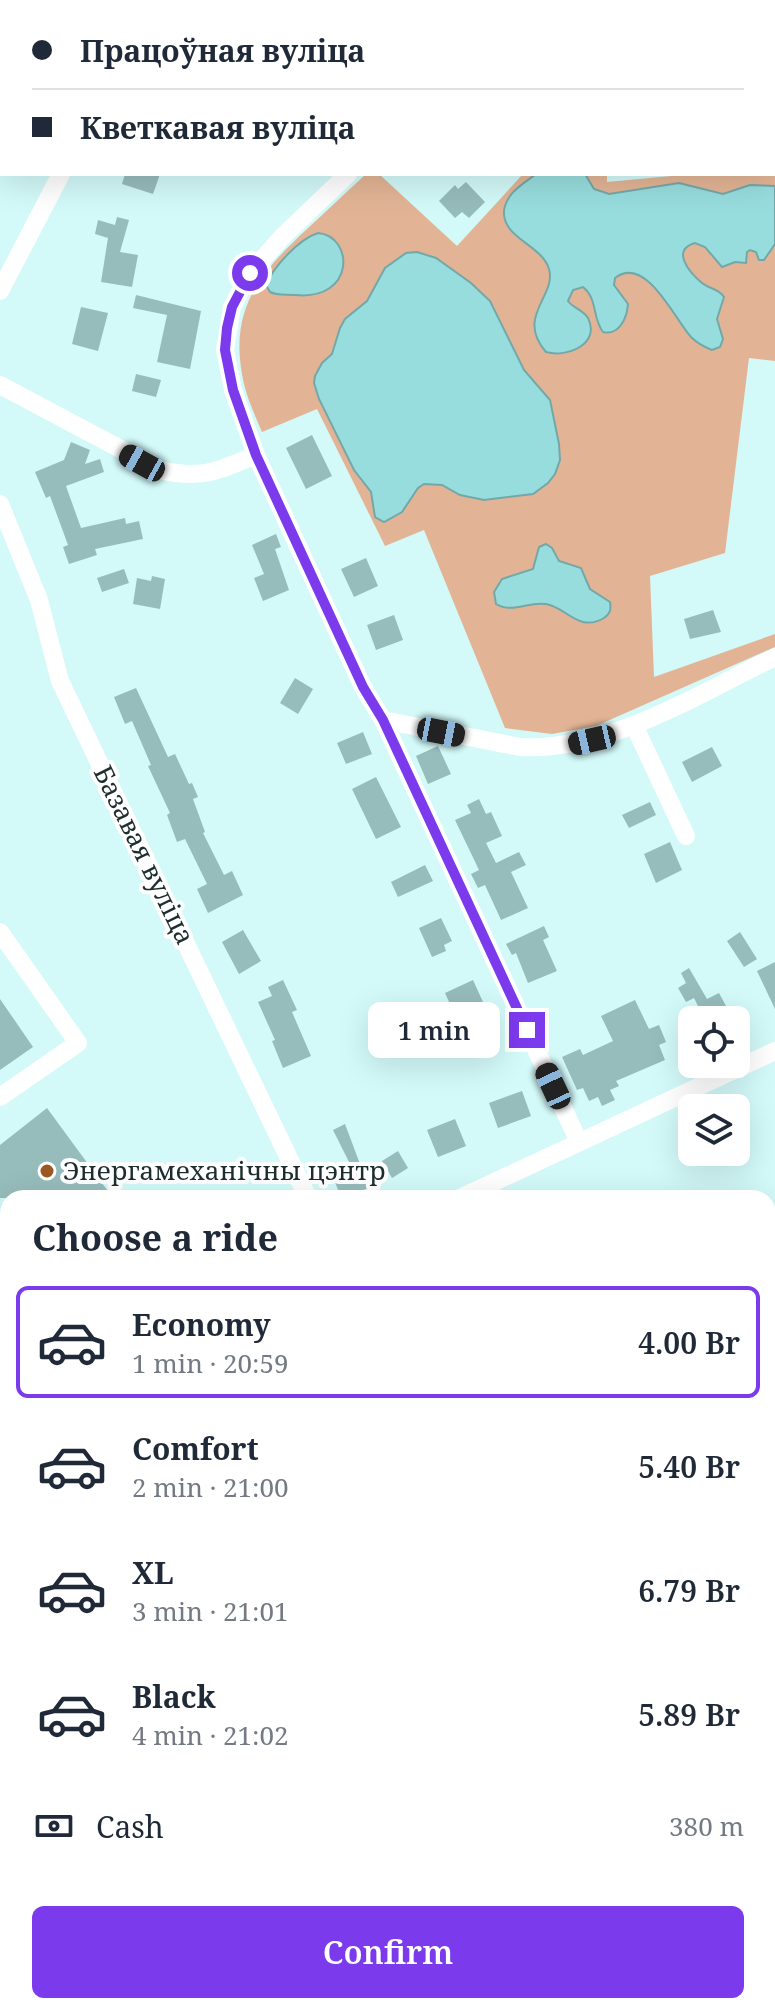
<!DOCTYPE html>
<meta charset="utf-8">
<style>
body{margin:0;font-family:"Noto Serif",serif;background:#f2f2f3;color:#1f2937;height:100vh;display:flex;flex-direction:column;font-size:30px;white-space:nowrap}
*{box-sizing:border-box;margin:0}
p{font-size:26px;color:#747a83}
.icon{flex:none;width:44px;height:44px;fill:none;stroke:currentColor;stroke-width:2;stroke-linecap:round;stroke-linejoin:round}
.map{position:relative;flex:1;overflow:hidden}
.side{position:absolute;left:0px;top:1190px;width:776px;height:824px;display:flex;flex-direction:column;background:#fff;border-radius:24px 24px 0 0;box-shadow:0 8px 32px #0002}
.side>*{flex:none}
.hud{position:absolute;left:0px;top:0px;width:776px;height:176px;box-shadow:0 8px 32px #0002;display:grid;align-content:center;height:176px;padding:0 32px;background:#fff}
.fabs{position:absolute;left:678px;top:1006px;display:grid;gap:16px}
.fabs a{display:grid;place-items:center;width:72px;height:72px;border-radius:12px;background:#fff;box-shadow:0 8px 32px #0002;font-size:40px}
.end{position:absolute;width:36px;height:36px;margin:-18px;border:10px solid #7c3aed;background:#fff;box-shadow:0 0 0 4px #fff}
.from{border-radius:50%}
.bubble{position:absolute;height:56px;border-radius:12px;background:#fff;box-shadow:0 8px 32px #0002;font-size:26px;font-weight:600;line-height:56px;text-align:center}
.car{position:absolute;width:24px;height:48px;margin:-24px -12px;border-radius:10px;box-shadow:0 0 6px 2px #0007;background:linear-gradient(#222 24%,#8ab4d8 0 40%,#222 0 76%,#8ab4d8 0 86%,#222 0)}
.hud b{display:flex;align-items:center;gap:28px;height:76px;font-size:30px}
.hud b+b{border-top:2px solid #e0e1e3}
.hud i{width:20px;height:20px;background:#1f2937}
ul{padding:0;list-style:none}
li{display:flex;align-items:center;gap:24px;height:112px;margin:0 16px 12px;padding:0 16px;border:4px solid transparent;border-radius:12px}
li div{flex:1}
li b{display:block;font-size:30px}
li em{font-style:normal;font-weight:600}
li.active{border-color:#7c3aed}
li>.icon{width:72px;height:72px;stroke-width:1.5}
h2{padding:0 32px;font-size:36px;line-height:96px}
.pay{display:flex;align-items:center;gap:20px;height:88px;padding:0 32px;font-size:30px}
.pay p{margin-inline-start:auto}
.primary-button{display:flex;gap:16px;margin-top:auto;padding:16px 32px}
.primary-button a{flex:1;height:92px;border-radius:12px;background:#7c3aed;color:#fff;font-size:32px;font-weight:600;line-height:92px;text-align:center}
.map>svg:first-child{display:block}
</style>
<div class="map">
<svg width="775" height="2014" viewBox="0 0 775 2014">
<rect width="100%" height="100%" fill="#d3f9f9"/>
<!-- green -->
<path fill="#e2b495" d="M775,166V361L749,358L725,553L650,576L654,677L775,634V647L596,726L552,734L505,728L424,530L385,546L317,409L262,432C254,413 245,394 242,374C230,307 261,272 307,229C327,211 346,192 366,174H379L457,246L523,174H607V182L693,174H774Z"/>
<!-- water -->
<path fill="#98ddde" stroke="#73a8a9" stroke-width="2" d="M536,174H585L594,189L609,194L679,183L723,194L750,185L775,186V244L764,260H759L756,252L750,250L747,252L746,263L735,262L722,267L705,247L695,243C670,250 690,273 702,283C711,290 718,288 724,297L717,319L723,339L720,347L712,350C704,347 697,343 691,337C675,320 646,254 615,278L614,285L628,304C627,318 619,336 603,332C592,318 598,299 583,287L573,290L568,301C573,308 583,310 588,318C601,344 567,358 546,352C515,316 557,296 549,269C542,245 502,238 504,211C506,193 523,184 536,174Z
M318,233C354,236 356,301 295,295C286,294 278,296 270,292L266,285C273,267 299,239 318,233Z
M417,252L436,258L471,283L490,301L524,370L550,400L559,444L560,460L555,474L548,483L533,494L484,500L460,495L442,485L424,484L418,488L402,512L384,522L375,517L371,492L354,470L319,399L314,383L315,376L322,363L332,354L340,328L345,319L367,301L385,268L406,253Z
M546,544L552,548L559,561L581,568L590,589L610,602C611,609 611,613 604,618C579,633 566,607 546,604C528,601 513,614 496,604L494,592L502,579L533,569L539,547Z"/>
<!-- building -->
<path fill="#97bcbc" d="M125,174H160L153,194L122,184Z
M466,182L485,202L469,218L462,212L455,218L439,201L455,185L458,189Z
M117,217L129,220L120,252L138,255L132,287L101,282L108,238L95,234L98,220L115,225Z
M136,295L201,311L190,369L157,362L167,315L133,308Z
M81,307L108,313L98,351L72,344Z
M136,374L161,380L156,397L132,391Z
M312,435L332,476L306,489L286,448Z
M71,442L90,450L85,464L100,459L104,472L66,486L81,528L125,518L126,524L139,521L143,539L95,549L97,555L69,564L63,547L68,545L50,496L46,498L35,472L64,460Z
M276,534L281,547L275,549L289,590L263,601L254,578L264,574L252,545Z
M366,558L378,586L354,597L341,569Z
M124,569L129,583L102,592L97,578Z
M152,576L165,579L160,609L133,604L137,578L151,581Z
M713,610L721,632L690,639L684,619Z
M394,615L403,640L376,650L367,625Z
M295,678L313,689L298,714L280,703Z
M136,688L168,757L175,754L189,784L192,783L198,797L193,799L205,832L203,833L224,875L232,871L243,895L208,913L197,889L207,884L185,839L177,842L167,815L170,813L148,766L151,765L132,721L125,724L114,697Z
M363,732L372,754L346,764L337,743Z
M438,746L451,774L428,784L416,756Z
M712,747L722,766L692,782L682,762Z
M376,777L401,827L376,839L352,789Z
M479,799L486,814L491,812L502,836L486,843L496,863L519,852L526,865L511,872L528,908L501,920L485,885L478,888L471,874L479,870L455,820L471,813L467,805Z
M650,802L656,815L629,828L622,815Z
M670,842L682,870L656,883L644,854Z
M425,865L433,881L398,897L391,882Z
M441,918L452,941L444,945L446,951L432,957L419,928Z
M544,926L549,937L543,940L557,971L528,983L516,953L512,955L506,944Z
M243,930L261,961L239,974L222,942Z
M740,932L757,959L744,967L727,941Z
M775,962V1009L757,971Z
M689,968L707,999L719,993L732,1017L725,1020H705L694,998L686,1002L678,988L686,983L681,973Z
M283,980L297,1010L292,1012L311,1056L283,1068L272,1041L275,1040L258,1002L272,996L268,987Z
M473,980L483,1002L455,1015L445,993Z
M0,999L33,1047L0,1070Z
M635,1000L649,1029L659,1025L666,1042L659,1045L665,1060L616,1081L619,1086L610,1090L615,1100L602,1106L598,1097L589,1101L583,1088L577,1090L562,1057L580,1049L583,1055L613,1041L601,1016Z
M522,1091L531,1116L498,1128L489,1103Z
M47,1108L113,1198H0V1145Z
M455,1119L466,1146L438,1157L427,1130Z
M345,1124L369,1188L341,1198L331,1171L350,1164L333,1130Z
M398,1151L408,1168L392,1178L382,1161Z"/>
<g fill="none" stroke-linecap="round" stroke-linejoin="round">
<!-- minor -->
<path stroke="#fff" stroke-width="18" d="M154,2L156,0
M774,24H775
M348,174L282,237L250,273L232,307L225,350L233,390L256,455L363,687L383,720L579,1142
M0,291L61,174
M0,385L160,470C200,480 219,471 256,455
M0,504L39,600L60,681L308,1198
M383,720L520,747C608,752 698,694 775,657
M634,725L686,836
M0,932L78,1043L0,1097
M460,1198L775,1051
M768,1371L775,1368
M0,1653L8,1664
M768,1789L775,1785
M768,1818H775
M0,1914L8,1925
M0,1987L3,1983
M97,2006L104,2014
M621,2006L632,2014
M190,2014L196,2006
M537,2014L548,2006"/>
<!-- rail casing -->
<g stroke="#718a8a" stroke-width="7">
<path id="rail" d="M0,1522L8,1533"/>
</g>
<!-- rail -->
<use href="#rail" stroke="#fff" stroke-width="4" stroke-dasharray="12" stroke-linecap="butt"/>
</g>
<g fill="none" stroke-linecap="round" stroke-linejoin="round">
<!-- route -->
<path stroke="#7c3aed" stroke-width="10" d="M250,273L232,307L227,328L225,350L233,390L256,455L363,687L383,720L527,1030"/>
</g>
<!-- markers -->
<circle fill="#9a5924" stroke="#fff" stroke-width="3" cx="47" cy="1171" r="8"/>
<g text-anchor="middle" stroke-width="8" stroke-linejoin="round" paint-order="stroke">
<!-- street labels -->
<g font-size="26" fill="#1e2d2d" stroke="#fff">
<text transform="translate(144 855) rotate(64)" y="9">Базавая вуліца</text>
</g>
<!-- poi labels -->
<g font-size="26" fill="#1e2d2d" stroke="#fff" text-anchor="start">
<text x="63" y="1180">Энергамеханічны цэнтр</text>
</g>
</g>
</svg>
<div class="fabs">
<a><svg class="icon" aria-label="locate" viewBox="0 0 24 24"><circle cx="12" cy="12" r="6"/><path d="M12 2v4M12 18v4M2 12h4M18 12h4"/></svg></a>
<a><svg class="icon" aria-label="layers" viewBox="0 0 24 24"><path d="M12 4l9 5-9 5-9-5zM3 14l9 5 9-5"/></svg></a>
</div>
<i class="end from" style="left:250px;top:273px"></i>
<i class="end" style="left:527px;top:1030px"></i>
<div class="bubble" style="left:368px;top:1002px;width:132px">1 min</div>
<i class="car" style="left:142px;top:463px;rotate:299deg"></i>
<i class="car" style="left:441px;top:732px;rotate:101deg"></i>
<i class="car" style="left:592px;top:740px;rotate:257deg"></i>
<i class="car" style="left:553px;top:1086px;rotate:335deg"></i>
<div class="hud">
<b><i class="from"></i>Працоўная вуліца</b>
<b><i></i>Кветкавая вуліца</b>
</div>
<section class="side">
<h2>Choose a ride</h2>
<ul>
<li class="active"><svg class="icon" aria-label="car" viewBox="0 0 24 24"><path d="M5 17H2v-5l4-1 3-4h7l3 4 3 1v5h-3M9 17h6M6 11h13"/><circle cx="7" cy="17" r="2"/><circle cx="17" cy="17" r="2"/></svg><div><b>Economy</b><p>1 min · 20:59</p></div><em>4.00 Br</em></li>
<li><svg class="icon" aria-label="car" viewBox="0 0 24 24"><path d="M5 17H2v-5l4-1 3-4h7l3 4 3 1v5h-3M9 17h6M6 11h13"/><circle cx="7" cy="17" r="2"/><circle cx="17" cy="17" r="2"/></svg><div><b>Comfort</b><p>2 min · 21:00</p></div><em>5.40 Br</em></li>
<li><svg class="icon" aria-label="car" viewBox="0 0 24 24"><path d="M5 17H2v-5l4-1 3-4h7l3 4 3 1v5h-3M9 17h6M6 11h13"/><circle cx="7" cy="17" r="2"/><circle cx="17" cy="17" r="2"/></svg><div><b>XL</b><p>3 min · 21:01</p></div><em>6.79 Br</em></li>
<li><svg class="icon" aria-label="car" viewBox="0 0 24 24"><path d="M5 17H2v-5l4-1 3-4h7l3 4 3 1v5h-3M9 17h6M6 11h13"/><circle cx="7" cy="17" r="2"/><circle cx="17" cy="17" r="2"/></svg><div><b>Black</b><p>4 min · 21:02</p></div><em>5.89 Br</em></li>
</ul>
<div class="pay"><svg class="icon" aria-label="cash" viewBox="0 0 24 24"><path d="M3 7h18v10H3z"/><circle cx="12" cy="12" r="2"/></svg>Cash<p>380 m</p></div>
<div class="primary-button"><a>Confirm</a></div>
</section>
</div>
